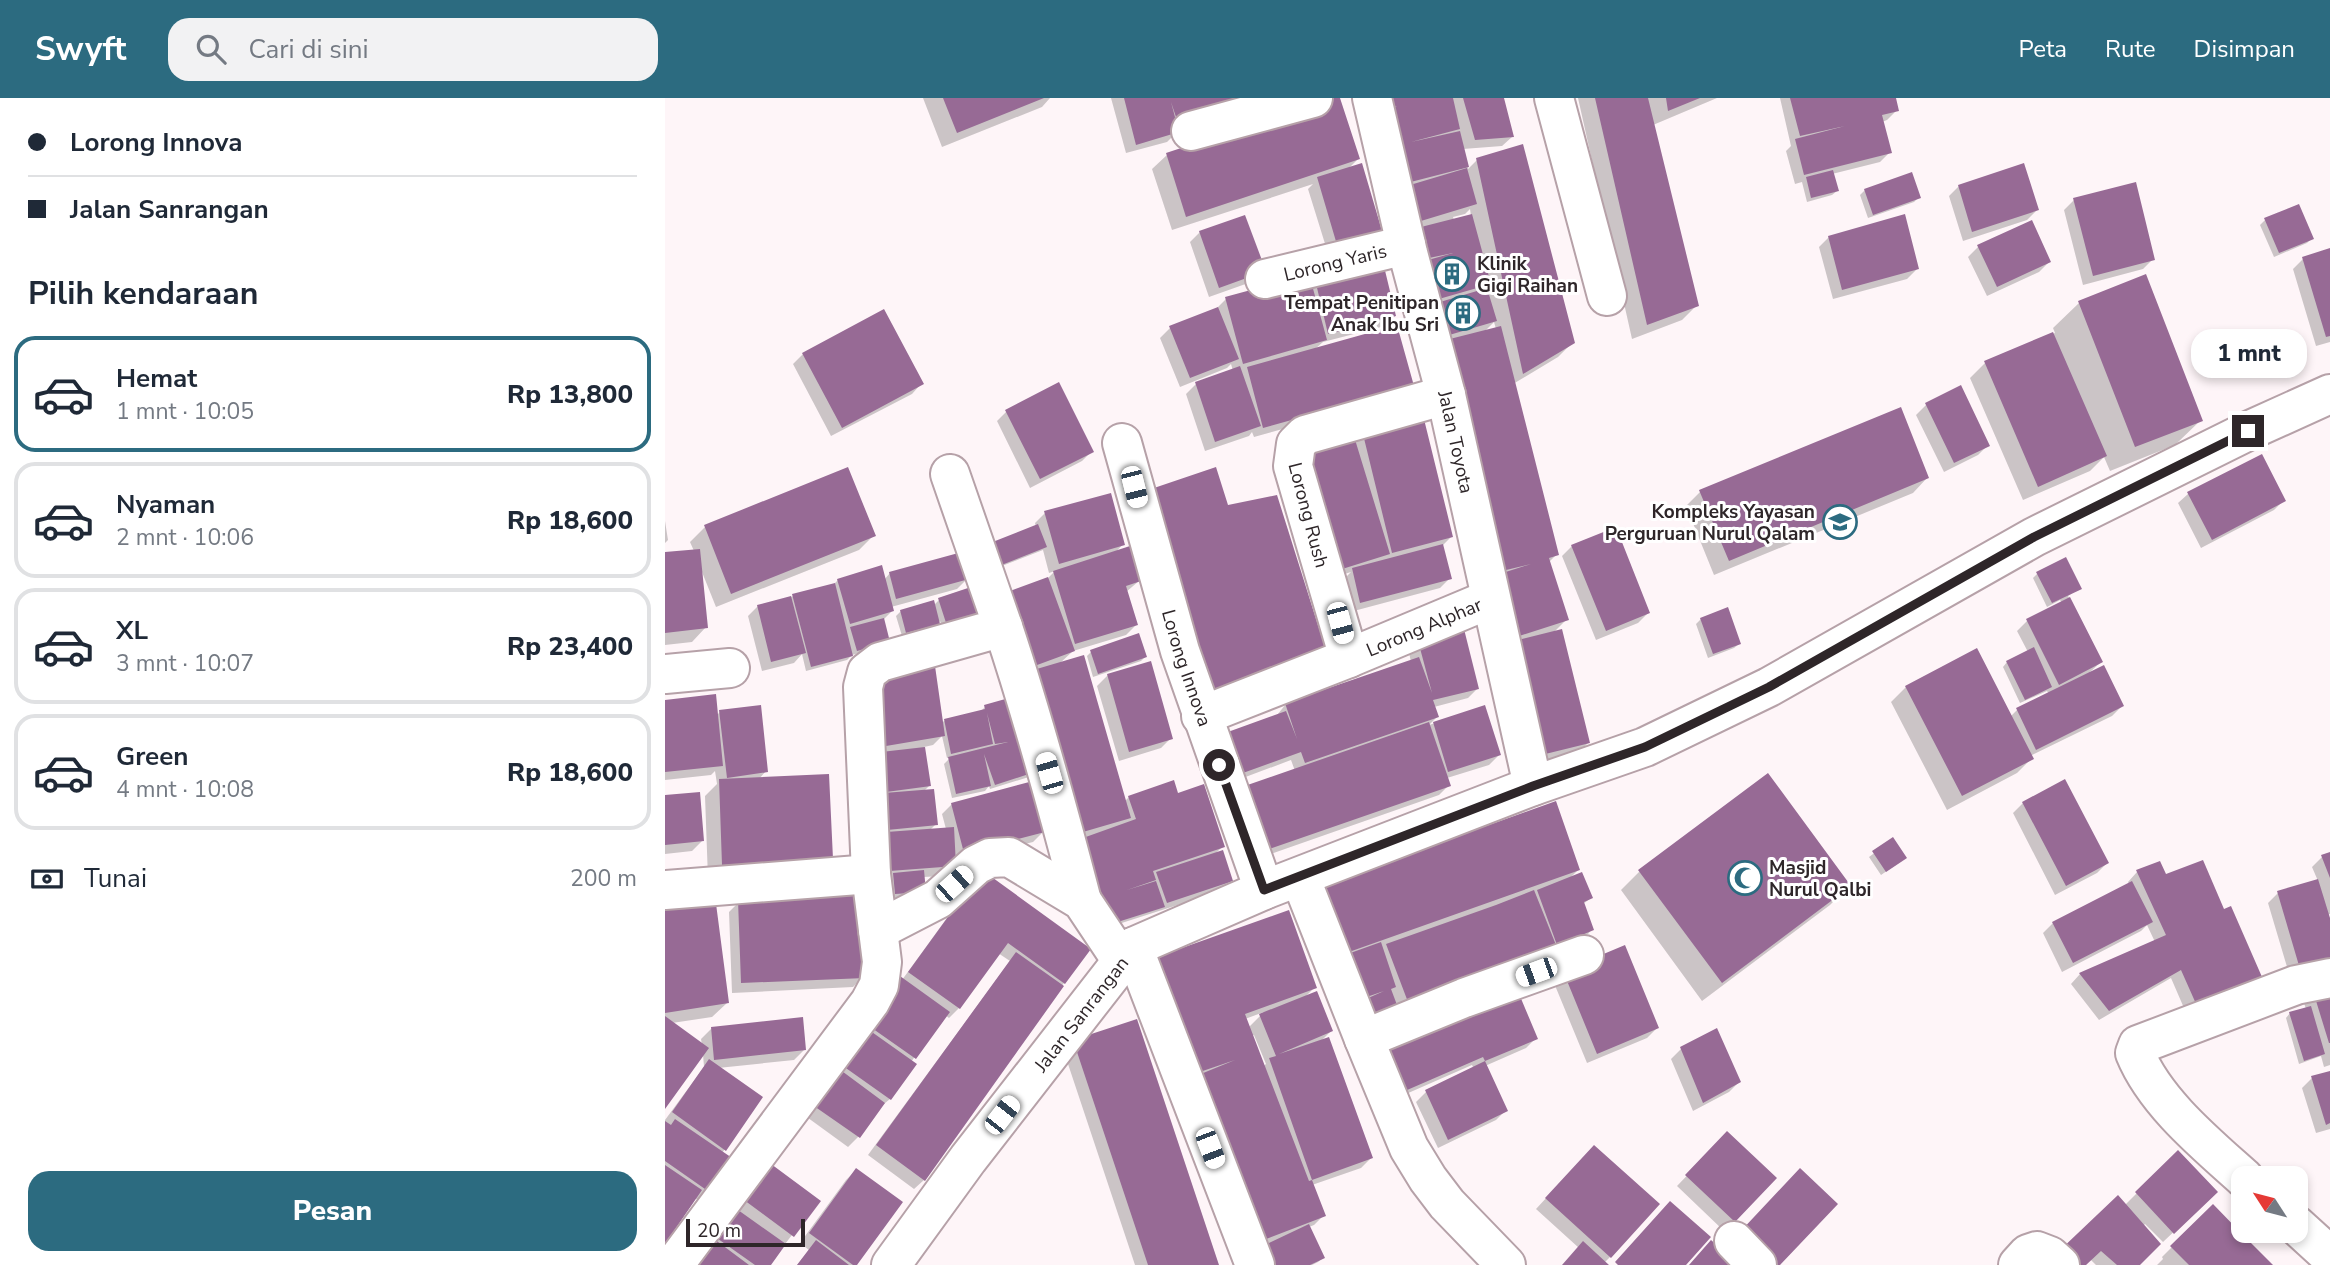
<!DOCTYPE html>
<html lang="id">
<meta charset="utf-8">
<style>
body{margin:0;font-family:"Nunito Sans",sans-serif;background:#f2f2f3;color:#1f2937;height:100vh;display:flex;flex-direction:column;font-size:26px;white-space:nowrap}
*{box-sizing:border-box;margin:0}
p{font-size:23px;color:#747a83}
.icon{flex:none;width:38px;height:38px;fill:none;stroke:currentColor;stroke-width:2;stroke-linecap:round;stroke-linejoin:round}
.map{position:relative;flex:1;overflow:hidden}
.drawer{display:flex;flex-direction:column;background:#fff;width:665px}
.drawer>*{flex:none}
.top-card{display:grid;align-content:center;height:154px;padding:0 28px;background:#fff}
.needle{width:46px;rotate:306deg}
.fabs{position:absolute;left:1566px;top:1068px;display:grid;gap:14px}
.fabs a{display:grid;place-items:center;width:77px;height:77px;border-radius:14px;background:#fff;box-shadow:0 4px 10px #0003;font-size:35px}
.scale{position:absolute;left:21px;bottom:18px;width:119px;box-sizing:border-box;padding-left:7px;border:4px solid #2e2629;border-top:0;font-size:19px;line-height:24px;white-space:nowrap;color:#2e2629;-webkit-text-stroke:5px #fff;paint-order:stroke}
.end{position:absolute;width:32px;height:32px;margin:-16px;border:9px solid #2e2629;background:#fff;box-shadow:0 0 0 4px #fff}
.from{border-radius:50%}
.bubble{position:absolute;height:49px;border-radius:21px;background:#fff;box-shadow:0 4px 10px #0003;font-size:23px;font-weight:800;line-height:49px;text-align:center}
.car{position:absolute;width:21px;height:42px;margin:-21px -10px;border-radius:9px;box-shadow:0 0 5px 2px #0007;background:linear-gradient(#fff 24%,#345 0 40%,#fff 0 76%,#345 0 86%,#fff 0)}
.top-card b{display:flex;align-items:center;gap:24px;height:66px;font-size:26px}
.top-card b+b{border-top:2px solid #e0e1e3}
.top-card i{width:18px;height:18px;background:#1f2937}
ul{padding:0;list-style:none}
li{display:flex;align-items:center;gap:21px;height:116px;margin:0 14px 10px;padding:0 14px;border:4px solid #e0e1e3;border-radius:21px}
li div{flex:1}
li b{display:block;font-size:26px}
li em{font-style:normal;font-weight:800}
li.selected{border-color:#2c6b80}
li>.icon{width:63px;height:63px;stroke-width:1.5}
h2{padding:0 28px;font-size:32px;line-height:84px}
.pay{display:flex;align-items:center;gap:18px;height:77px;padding:0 28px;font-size:26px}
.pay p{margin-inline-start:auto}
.action{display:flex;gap:14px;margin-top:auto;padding:14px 28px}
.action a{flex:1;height:80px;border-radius:21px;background:#2c6b80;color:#fff;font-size:28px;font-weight:800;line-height:80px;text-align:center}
header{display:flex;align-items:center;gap:42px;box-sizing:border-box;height:98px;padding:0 35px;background:#2c6b80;color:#fff}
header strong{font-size:33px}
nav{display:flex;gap:38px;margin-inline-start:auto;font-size:24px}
.search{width:490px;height:63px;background:#f2f2f3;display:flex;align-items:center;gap:18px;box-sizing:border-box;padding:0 24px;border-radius:21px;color:#747a83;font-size:26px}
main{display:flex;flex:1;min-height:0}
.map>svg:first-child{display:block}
</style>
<header>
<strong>Swyft</strong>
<div class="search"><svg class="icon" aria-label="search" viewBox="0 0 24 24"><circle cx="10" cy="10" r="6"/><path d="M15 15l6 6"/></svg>Cari di sini</div>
<nav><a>Peta</a><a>Rute</a><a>Disimpan</a></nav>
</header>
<main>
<section class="drawer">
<div class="top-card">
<b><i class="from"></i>Lorong Innova</b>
<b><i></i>Jalan Sanrangan</b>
</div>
<h2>Pilih kendaraan</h2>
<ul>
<li class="selected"><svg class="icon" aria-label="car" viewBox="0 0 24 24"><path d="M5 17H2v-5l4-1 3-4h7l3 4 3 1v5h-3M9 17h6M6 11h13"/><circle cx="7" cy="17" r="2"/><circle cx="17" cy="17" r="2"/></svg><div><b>Hemat</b><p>1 mnt · 10:05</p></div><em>Rp 13,800</em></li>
<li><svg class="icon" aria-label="car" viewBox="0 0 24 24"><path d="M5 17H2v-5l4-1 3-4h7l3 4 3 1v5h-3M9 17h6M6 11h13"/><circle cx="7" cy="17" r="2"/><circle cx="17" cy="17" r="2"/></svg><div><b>Nyaman</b><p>2 mnt · 10:06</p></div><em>Rp 18,600</em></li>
<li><svg class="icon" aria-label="car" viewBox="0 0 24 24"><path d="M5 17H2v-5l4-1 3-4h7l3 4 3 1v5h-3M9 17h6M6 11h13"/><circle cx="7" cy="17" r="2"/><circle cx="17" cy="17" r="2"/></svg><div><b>XL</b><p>3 mnt · 10:07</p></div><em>Rp 23,400</em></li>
<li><svg class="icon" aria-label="car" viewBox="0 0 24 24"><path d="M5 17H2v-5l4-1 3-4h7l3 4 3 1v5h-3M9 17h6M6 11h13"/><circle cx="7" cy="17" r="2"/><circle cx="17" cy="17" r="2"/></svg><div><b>Green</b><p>4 mnt · 10:08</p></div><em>Rp 18,600</em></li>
</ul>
<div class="pay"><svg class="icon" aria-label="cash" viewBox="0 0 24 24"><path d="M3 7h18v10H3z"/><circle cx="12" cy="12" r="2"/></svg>Tunai<p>200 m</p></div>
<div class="action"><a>Pesan</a></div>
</section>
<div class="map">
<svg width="1665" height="1167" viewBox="0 0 1665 1167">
<rect width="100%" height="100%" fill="#fef5f8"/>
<!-- shadow -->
<path fill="#0003" fill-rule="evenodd" d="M258,0H385L377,9L277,49Z
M446,0H596L512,34L502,44L461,55Z
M674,0L693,61L682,72L696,67L666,165L643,91L648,86L507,132L487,71L502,57Z
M705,0H837L847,39L837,48L798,51L803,71L812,62L908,244L893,259L848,286L892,456L883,465L902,521L888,535L923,645L913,655L854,669L752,135L759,128L736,135ZM805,111L806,118L789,122L788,119L800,116ZM829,224L831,231L819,234Z
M913,0H1052L988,27L1032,207L1017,222L967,241Z
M1115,0H1229L1232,12L1222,22L1217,24L1225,54L1215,64L1167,76L1172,93L1167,97L1142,104L1137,84L1130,86L1121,53L1126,48Z
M1294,88L1372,112L1362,122L1298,143L1284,98Z
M1200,92L1254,99L1249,104L1203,120L1195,97Z
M1409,102L1488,161L1478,171L1418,187L1399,112Z
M1600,122L1646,141L1642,145L1609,159L1595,127Z
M535,134L589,183L544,199L525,144Z
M1164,139L1252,171L1242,181L1168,201L1154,149Z
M1313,149L1384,164L1374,174L1322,198L1303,159Z
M1665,152V244L1651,248L1628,171L1638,161Z
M643,178L730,218L720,228L658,244L650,251L737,298L589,339L587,334L584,338L540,353L521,296L531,286L568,273L566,266L562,270L515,289L495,240L505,230L551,211L561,201Z
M1414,205L1536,322L1510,347L1445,373L1439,359L1425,373L1358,402L1305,280L1320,265L1390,235L1388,230Z
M218,213L256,286L247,296L166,338L128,266L138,256Z
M1261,307L1323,347L1313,357L1279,374L1251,317Z
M342,313L427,353L417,363L365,390L332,323Z
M697,330L786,439L776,449L785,480L775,490L685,514L678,482L686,474L664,481L687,337Z
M1596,358L1619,402L1609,412L1536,450L1513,405L1523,396Z
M1262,380L1248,395L1049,477L1021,408L1035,394Z
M380,415L458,446L450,455L474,483L461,494L471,527L461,537L408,553L394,566L459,704L464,699L512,697L558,748L548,758L566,783L556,793L435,832L355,585L381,482L390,473L384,475L378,452L324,473L371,429L370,425Z
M0,423L3,442L0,445Z
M40,429L209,437L194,452L51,509L37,474L41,529L27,544L0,547V456L29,453L25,444Z
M907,448L983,515L973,525L931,542L897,458Z
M225,475L302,481L292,491L226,509L227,513L218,522L219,548L187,557L182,562L141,573L137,556L129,565L97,573L83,518L93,508L168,487L173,482H219Z
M1372,476L1415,490L1403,498L1436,564L1425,574L1457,608L1447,618L1365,658L1366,661L1352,675L1282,712L1226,604L1241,589L1345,619L1352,612L1384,596L1382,593L1355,605L1338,569L1342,564L1363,554L1352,533L1362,523L1397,505L1395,502L1382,509L1368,480Z
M314,488L279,534L275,523L269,530L237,538L231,518L236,513L269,507L274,502Z
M1036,521L1074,546L1069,550L1043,560L1031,526Z
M753,540L813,590L803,600L769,609L772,619L764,627L819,609L834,657L824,667L782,680L784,687L774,697L583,764L630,673L626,662L554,689L621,606L746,564L743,550Z
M426,554L480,559L476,563L428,579L422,558Z
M443,577L506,640L496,650L454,663L432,588Z
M201,590L277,625L279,623L315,614L320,609L367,678L325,691L324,688L320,693L287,700L279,666L286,659L282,660L277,638L268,647L259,649L264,688L258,694L271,726L264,733L281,731L277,716L287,706L378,734L368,744L289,764L279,778L258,779L254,798L226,800Z
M0,604L51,618L55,614L101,673L94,681L167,761L43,781L40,698L52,686L50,673L46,677L0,682Z
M0,699L37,743L27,753L0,756Z
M1358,705L1442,765L1432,775L1390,797L1348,715Z
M1227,742L1235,764L1216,777L1204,759Z
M1665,756V816L1662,817L1665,827V866L1625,879L1603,805L1613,795L1653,783L1647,769L1657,759Z
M913,772L903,782L926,800L918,806L927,831L923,836L705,928L635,802Z
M974,774L1184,788L1165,807L1037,903L956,792Z
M1472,774L1501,778L1558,814L1595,879L1585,889L1522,917L1506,880L1434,922L1406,886L1415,876L1490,844L1482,827L1476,833L1397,874L1378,835L1388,825L1464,786L1463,784Z
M308,784L399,885L259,1082L249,1091L203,1057L345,863L333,855L294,910L284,920L280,917L246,964L225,1001L214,1010L193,1039L183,1049L128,1009L237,882Z
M74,804L198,879L188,889L67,895L64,814Z
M0,807L62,905L47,919L7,925L37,947L36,941L46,931L139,952L129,962L53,970L60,1051L57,1055L39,1107L30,1100L0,1143V1022L39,969L38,956L0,1008Z
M474,874L650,889L639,900L666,933L656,943L706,1060L696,1070L647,1087L659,1117L649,1127L644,1129L658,1160L653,1164L647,1167H605L581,1154ZM599,914L583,930L580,921ZM589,937L601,966L597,969L586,938Z
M899,875L992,930L982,940L922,965L889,885Z
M1665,890V967L1659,969L1656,958L1634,966L1621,920L1625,915L1641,911L1639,905L1649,895Z
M871,940L861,950L820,968L841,1012L831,1022L773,1050L751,1004L761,994L809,971L807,967L716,1007L694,957Z
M409,944L552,1167H470L399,954Z
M1016,951L1074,984L1064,994L1028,1013L1006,961Z
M1665,974V1031L1651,1035L1637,990L1647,980Z
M1062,1036L1109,1080L1059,1133L1012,1088Z
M1513,1054L1551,1094L1498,1144L1480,1126L1478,1128L1473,1167H1431L1425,1161L1419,1167L1460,1107Z
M919,1059L945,1159L939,1165L942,1167H898L914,1150L871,1111Z
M191,1072L190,1167H132L144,1152L135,1145L181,1082Z
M93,1075L153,1103L104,1167H11Z
M1548,1108L1605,1167H1492L1498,1161L1497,1159Z"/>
<!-- building -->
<path fill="#976a95" d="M278,0H379L292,35Z
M459,0H574V1L511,19L506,4L514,34L471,47Z
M667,0H675L695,61L521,119L501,55Z
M716,0H788L795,31L746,44L795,33L804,69L734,87L721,11L732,8L719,10Z
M798,0H839L849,39L810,42Z
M930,0H983L1034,208L982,227Z
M1001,0H1035L1003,13Z
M1125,0H1231L1234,13L1217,17L1227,55L1139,77L1130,41L1180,28L1135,38Z
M858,46L910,245L858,276L811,60Z
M697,65L720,143L675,157L652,79Z
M1359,65L1374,112L1307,134L1293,87Z
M802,70L812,106L746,126L735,90Z
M1168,72L1174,93L1146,100L1141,79Z
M1247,74L1256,100L1208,117L1199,91Z
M1471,84L1490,162L1428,178L1408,100Z
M1634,106L1649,141L1614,155L1599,120Z
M807,116L826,186L760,205L749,166L788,155L764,160L756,129Z
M1240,116L1254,171L1177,192L1163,138Z
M580,117L601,173L554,190L534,133Z
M1367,122L1386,164L1332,189L1312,147Z
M1665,150V238L1661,239L1637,159Z
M716,156L731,218L663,236L648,173Z
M644,176L662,242L578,266L560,199Z
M1481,176L1538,323L1470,349L1413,203Z
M822,190L832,223L774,240L765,207Z
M553,209L574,261L525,280L504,228Z
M219,211L259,286L177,330L137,255Z
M732,227L749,288L598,330L582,269Z
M836,228L894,457L884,460L904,522L842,542L822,480L866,466L841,472L773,244Z
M1388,234L1442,358L1373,389L1319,263Z
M575,268L596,328L550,344L530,284Z
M394,284L429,354L375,381L340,312Z
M1296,287L1325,348L1289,365L1260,305Z
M1236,309L1264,380L1064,463L1034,392Z
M757,313L788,439L727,455L696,328Z
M688,335L725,456L674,472L637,351Z
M1597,356L1621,403L1547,442L1522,394Z
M183,369L211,438L66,496L39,427Z
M551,369L563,407L612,397L663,559L537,599L497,476L501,429L489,390Z
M446,395L460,447L394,466L379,413Z
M373,426L382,449L329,470L320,447Z
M951,429L985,515L941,533L906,447Z
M778,446L787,481L695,505L687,470Z
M465,448L476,483L461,488L473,527L410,546L388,473Z
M35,451L43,530L0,535V454Z
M297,454L304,481L231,501L224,474Z
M1401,459L1417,491L1387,505L1371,474Z
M217,467L229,513L185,526L172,481Z
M383,479L410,553L364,570L337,496Z
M170,485L188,558L146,569L127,496Z
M315,486L325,516L283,531L273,500Z
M126,498L141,555L106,564L92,507Z
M1405,499L1438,564L1394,587L1361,521Z
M269,502L275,526L241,535L235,512Z
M1063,509L1076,546L1048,556L1035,520Z
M219,520L225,544L192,553L185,529Z
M798,527L814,591L768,602L774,619L640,665L636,654L564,680L549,639L621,613L632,641L620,605L754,559L767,595L752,539Z
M897,531L925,645L864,660L837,546Z
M474,535L482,559L433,576L425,552Z
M1369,549L1387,589L1360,602L1341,563Z
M1312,550L1369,661L1297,698L1240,588Z
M419,557L466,720L411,736L365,573Z
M486,563L508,641L464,654L442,576Z
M1439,567L1459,608L1371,652L1351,610Z
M270,568L280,638L221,648L210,578Z
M51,596L58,668L0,674V602Z
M351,598L373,673L330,687L319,656L326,688L291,696L283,659L343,644L330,646L322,615L328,646L286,656L279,621L320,611L319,607Z
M96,607L103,674L62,680L54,612Z
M820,607L836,657L783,674L768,624Z
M764,624L786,688L593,755L571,691Z
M260,649L266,688L221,694L216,654Z
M1103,675L1186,788L1057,885L973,772Z
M164,676L168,761L57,767L54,681Z
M1400,681L1444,765L1401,788L1357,704Z
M509,682L513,695L539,686L560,749L488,773L491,782L462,792L491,783L500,809L440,828L404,745L471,721L463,698Z
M368,683L380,734L299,755L286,705Z
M269,691L273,727L222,732L219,695Z
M35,694L39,743L0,747V697Z
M891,703L915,772L667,860L644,791Z
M289,729L291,768L211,774L208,735Z
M1228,739L1242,760L1221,774L1207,753Z
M558,752L568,783L502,805L491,774Z
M1665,754V780L1656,757Z
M1538,762L1559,811L1566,808L1597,879L1532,908L1516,872L1444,913L1414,875L1501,837L1471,772L1495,763L1501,776Z
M259,772L261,794L230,796L228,775Z
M317,772L426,851L400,886L343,845L295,911L243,874Z
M917,774L928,800L919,804L929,832L892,847L872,792Z
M1653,781L1665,820V861L1635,871L1612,793Z
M1467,783L1488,824L1408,865L1387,824Z
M869,792L893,852L743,904L721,846L831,807Z
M197,797L200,880L76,885L73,802Z
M50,798L64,905L0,915V805Z
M624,812L652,890L580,916L644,1083L647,1082L661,1118L591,1145L526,980L570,962L523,978L483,862Z
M716,844L731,889L726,891L735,915L710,925L701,901L719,893L693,902L677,858Z
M960,847L994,930L932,956L898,873Z
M351,854L399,888L260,1083L211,1047Z
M228,873L285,914L251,961L194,921Z
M1665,888V945H1664L1648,893Z
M852,891L873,941L820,963L818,959L726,999L703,946Z
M652,893L668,933L614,956L664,939L708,1060L647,1082L604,960L611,958L594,916Z
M1646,908L1660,956L1639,963L1624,914Z
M0,918L44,950L0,1011Z
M138,919L141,952L49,962L46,929Z
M472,921L554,1167H483L408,942Z
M1052,930L1076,984L1038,1005L1015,949Z
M204,932L252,966L226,1002L178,968Z
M44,961L98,999L61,1053L7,1014Z
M162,962L220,1005L195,1040L136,999Z
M820,963L843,1013L783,1042L760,992Z
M1665,973V1025L1661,1027L1646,978Z
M10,1021L73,1064L50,1098L0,1063V1023L6,1027Z
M1062,1033L1112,1080L1070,1124L1020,1077Z
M929,1047L995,1106L946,1160L880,1100Z
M1513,1052L1553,1094L1509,1136L1470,1094Z
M102,1063L156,1103L129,1139L75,1099Z
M0,1067L37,1092L0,1146Z
M191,1070L238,1104L192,1167H188L144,1135Z
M1135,1070L1173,1106L1115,1167H1108L1074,1135Z
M1453,1097L1496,1146L1475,1167H1452L1436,1153L1421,1167H1403L1392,1155Z
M59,1102L121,1146L106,1167H90L39,1131Z
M1005,1103L1046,1139L1021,1167H953L950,1164Z
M1548,1106L1578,1137L1608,1167H1524L1505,1148Z
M644,1126L660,1160L645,1167H611L602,1146Z
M37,1132L84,1167H16Z
M151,1142L184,1167H132Z
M1046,1142L1074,1167H1024Z
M918,1143L944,1167H897Z"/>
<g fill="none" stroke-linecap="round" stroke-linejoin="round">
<!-- minor casing -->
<g stroke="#b6a1a8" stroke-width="42">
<g id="minor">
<path id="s1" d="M707,0L743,155L781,297L868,688"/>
<path d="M889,0L942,198"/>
<path d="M526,33L648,0"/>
<path id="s2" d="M600,181L741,147"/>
<path id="s3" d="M457,345L515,553L599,792"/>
<path d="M338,529C368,619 393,711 417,803"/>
<path d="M684,560L628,368L631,346L640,337L781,297"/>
<path d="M0,576L65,570"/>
<path id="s4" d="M536,618L684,560L825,501"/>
<path d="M635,779L699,941L744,1050L763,1081L782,1106L841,1167"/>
<path d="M0,792L206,776"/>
<path d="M213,832L273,801L311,767L325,760L344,759L417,803L457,863"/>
<path d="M468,849L590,1167"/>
<path d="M699,941L799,900L919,857"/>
<path d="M1579,1080C1540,1045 1490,1004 1470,955L1473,947L1631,887L1665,880"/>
<path d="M1631,1127L1665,1158"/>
<path d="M1069,1143L1092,1167"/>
<path d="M9,1167L205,904L214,887L217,864L206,776L198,589L202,574L215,564L338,529L285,376"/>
<path id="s5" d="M226,1167L303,1061L468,849L599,792L868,688L980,649L1104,589L1369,439L1583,333L1665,296"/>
<path d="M1353,1167L1363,1156L1372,1153L1385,1158L1395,1167"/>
</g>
</g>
<!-- minor -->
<use href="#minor" stroke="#fff" stroke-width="38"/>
</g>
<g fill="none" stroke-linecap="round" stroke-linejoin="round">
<!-- route -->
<path stroke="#2e2629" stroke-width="9" d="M554,667L599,792L868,688L980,649L1104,589L1369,439L1583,333"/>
</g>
<!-- icons -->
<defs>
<g id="building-ring" transform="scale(1.75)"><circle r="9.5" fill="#fff" stroke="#2c6b80" stroke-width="1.5"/><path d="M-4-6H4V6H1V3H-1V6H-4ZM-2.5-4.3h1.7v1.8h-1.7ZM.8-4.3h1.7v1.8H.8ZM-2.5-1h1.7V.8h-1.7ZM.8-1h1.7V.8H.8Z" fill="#2c6b80"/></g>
<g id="school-ring" transform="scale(1.75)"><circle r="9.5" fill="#fff" stroke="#2c6b80" stroke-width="1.5"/><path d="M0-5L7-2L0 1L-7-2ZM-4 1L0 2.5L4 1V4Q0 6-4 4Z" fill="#2c6b80"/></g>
<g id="mosque-ring" transform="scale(1.75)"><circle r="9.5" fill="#fff" stroke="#2c6b80" stroke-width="1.5"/><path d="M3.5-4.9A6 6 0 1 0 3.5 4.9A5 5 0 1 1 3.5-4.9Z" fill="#2c6b80"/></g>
</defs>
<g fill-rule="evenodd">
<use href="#building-ring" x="787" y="176"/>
<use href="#building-ring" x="798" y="215"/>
<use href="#school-ring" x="1175" y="424"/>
<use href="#mosque-ring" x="1080" y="780"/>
</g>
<g text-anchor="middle" stroke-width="6" stroke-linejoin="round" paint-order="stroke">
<!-- street labels -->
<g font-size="19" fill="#2e2629" stroke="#fff">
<text dy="7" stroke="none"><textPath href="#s2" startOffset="72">Lorong Yaris</textPath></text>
<text dy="7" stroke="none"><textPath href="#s1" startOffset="354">Jalan Toyota</textPath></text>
<text transform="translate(644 417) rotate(75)" y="7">Lorong Rush</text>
<text dy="7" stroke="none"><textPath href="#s4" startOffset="240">Lorong Alphar</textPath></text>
<text dy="7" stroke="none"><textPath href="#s3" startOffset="234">Lorong Innova</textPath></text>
<text dy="7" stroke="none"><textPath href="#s5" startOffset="315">Jalan Sanrangan</textPath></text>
</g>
<!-- poi labels -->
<g font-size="19" font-weight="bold" fill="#2e2629" stroke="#fff" text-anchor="start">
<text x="812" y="172">Klinik<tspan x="812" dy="22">Gigi Raihan</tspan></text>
<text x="774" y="211" text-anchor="end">Tempat Penitipan<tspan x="774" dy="22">Anak Ibu Sri</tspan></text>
<text x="1150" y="420" text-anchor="end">Kompleks Yayasan<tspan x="1150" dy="22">Perguruan Nurul Qalam</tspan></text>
<text x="1104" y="776">Masjid<tspan x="1104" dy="22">Nurul Qalbi</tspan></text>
</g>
</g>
</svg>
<div class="fabs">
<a><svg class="needle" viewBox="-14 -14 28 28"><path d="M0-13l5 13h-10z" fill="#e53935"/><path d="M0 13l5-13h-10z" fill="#747a83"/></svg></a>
</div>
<div class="scale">20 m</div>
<i class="end from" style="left:554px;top:667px"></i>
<i class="end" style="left:1583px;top:333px"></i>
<div class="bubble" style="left:1526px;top:231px;width:116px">1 mnt</div>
<i class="car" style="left:469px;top:389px;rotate:166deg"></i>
<i class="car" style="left:675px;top:525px;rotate:165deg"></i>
<i class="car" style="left:384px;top:675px;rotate:344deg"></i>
<i class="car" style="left:289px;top:786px;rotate:48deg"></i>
<i class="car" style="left:871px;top:874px;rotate:250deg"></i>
<i class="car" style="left:337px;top:1017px;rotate:38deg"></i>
<i class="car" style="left:545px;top:1050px;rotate:159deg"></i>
</div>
</main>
